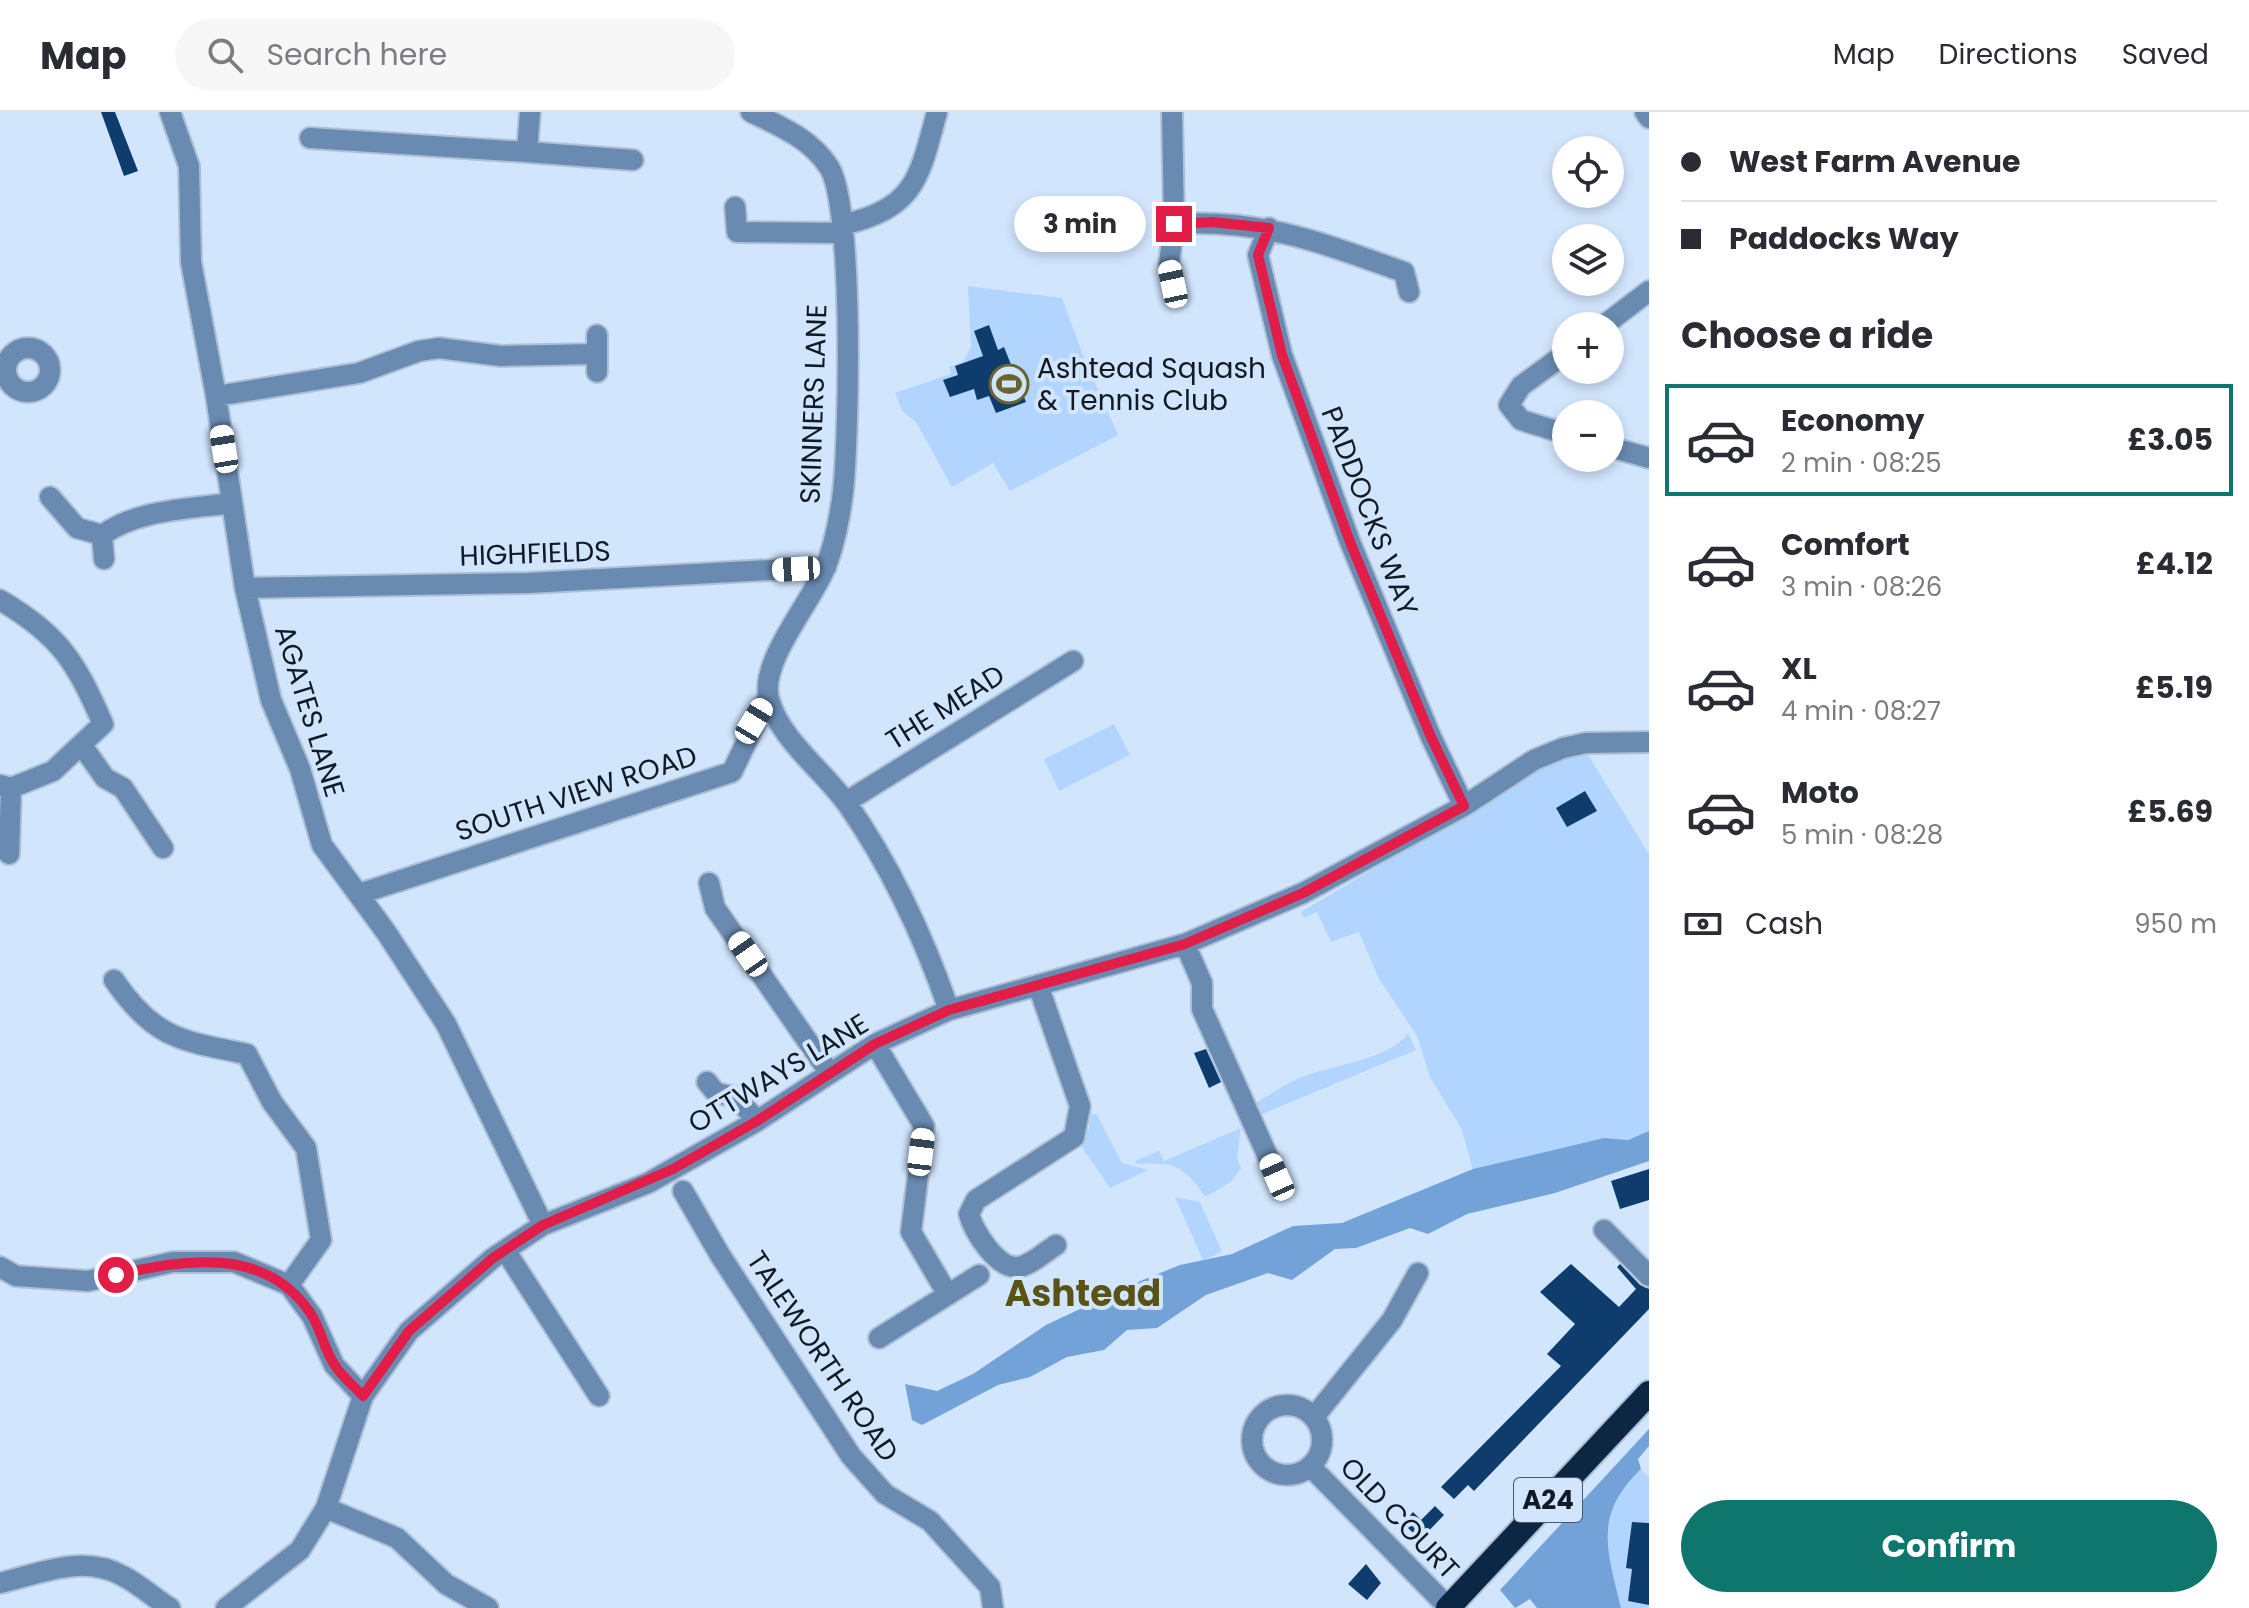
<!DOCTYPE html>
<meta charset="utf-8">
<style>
body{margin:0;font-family:Poppins,sans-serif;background:#f7f7f7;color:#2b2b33;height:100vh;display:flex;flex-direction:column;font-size:30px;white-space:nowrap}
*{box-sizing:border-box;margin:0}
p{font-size:26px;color:#7c7c81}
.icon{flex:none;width:44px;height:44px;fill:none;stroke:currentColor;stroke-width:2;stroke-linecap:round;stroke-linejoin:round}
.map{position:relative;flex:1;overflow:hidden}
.panel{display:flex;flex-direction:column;background:#fff;width:600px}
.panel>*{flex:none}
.top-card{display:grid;align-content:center;height:176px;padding:0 32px;background:#fff}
.buttons{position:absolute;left:1552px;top:24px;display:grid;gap:16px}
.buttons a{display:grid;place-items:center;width:72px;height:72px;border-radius:50%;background:#fff;box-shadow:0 4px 12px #0003;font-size:40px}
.end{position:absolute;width:36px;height:36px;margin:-18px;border:10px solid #e11d48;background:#fff;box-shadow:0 0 0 4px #fff}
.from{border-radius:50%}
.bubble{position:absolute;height:56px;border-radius:28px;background:#fff;box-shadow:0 4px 12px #0003;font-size:26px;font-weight:700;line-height:56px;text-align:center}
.car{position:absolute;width:24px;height:48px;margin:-24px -12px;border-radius:10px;box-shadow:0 0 6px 2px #0007;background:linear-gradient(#fff 24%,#345 0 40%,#fff 0 76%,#345 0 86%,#fff 0)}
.top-card b{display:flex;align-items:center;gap:28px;height:76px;font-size:30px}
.top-card b+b{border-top:2px solid #e1e1e2}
.top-card i{width:20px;height:20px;background:#2b2b33}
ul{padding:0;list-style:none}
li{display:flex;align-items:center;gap:24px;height:112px;margin:0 16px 12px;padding:0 16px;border:4px solid transparent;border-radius:0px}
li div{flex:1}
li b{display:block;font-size:30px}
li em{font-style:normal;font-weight:700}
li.selected{border-color:#0f766e}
li>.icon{width:72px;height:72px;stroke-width:1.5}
h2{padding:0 32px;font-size:36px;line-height:96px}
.pay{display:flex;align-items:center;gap:20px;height:88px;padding:0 32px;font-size:30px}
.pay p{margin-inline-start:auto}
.cta{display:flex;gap:16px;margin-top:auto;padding:16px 32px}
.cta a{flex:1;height:92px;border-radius:48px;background:#0f766e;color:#fff;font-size:32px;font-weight:700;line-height:92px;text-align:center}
header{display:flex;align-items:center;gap:48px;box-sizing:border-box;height:112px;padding:0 40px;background:#fff;border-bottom:2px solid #e1e1e2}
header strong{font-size:38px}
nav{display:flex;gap:44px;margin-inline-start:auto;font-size:28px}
.search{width:560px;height:72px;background:#f7f7f7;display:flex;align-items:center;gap:20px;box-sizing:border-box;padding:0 28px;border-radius:44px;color:#7c7c81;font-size:30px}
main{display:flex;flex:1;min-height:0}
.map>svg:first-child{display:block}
</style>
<header>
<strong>Map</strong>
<div class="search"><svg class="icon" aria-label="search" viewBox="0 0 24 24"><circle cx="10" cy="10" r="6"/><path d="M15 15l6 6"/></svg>Search here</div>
<nav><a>Map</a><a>Directions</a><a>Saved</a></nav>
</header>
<main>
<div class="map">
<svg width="1649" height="1496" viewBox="0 0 1649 1496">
<rect width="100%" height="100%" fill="#d1e5fd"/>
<!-- green -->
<path fill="#b1d5fe" d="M968,174L1062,186L1084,246L1118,323L1010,379L993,351L952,375L916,310L902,299L895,281L951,262L949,255L963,250L971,235Z
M1114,612L1130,643L1059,679L1044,647Z
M1588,643L1649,742V1019L1628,1028L1604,1026L1473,1057L1461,1016L1430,965L1417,924L1379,867L1359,820L1331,830L1317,800L1304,806L1301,800L1557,648Z
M1408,921L1416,938L1260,1003L1255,991C1270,983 1284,973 1299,966C1328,954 1392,947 1408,921Z
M1091,1001L1097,1003L1122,1051L1148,1058L1110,1076L1077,1028L1089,1017Z
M1241,1016L1237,1046L1241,1056L1232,1069L1209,1083L1205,1084C1181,1051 1175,1051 1137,1052L1135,1049L1159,1039L1164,1049Z
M1175,1085L1200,1090L1222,1140L1203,1148Z
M1641,1357L1649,1366V1411L1632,1410L1626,1455L1632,1457L1628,1489L1649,1493V1496H1621C1606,1438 1594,1404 1641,1357Z"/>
<!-- forest -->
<path fill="#73a2d9" d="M1649,1019V1049L1555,1081L1467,1102L1428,1122L1410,1116L1356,1136L1335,1137L1292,1168L1268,1161L1206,1183L1157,1216L1127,1218L1104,1238L1067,1245L1030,1265L998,1273L922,1313L912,1308L905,1272L937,1279L973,1262L1046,1213L1133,1172L1180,1153L1232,1142L1293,1114L1342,1111L1473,1057L1604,1026L1628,1028Z
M1649,1317V1334L1638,1347L1641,1357C1593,1404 1607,1437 1621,1496H1537L1530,1487L1515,1496L1500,1478Z"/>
<!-- building -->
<path fill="#0e3c6c" d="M101,0H115L138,59L124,64Z
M989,213L998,238L1004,235L1026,290L996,301L989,284L977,288L974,277L950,285L943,268L958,263L955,254L983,244L974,219Z
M1585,679L1597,699L1567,715L1556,696Z
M1206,937L1221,970L1209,976L1194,941Z
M1649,1057V1088L1620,1097L1611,1069Z
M1571,1152L1619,1195L1636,1177L1617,1155L1620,1152L1640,1173L1649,1177V1197L1474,1379L1468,1373L1454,1387L1441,1375L1561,1254L1547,1242L1575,1212L1540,1180Z
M1435,1394L1444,1403L1420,1428L1403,1411L1413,1400L1421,1408Z
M1632,1410L1649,1411V1493L1628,1489L1632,1457L1626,1456Z
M1366,1452L1381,1471L1367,1488L1348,1472Z"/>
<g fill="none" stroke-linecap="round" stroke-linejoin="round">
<!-- minor casing -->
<g stroke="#aec0d6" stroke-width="24">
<path id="minor" d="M170,0L189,54L191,150L216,284L245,476L271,588L300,657L322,733L386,820L446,912L543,1113
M751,0C781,15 810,26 829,55C854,94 849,325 843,380C840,403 834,435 825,456C811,491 759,550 769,587C780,628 824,659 848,693C892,756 924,826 949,898
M1172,0L1174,112L1169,152L1173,172
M1645,0L1649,6
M310,26L527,40L530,0
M527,40L633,48
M735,95L737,120L842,121
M1174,112C1263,107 1322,131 1404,160L1409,180
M842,113C916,96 919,66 937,0
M1269,116L1258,143L1282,243L1350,430L1431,625L1464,694
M1603,214L1649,179
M597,223V260
M6 258a22 22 0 1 1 44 0a22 22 0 1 1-44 0Z
M1566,241L1521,274L1509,293L1521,308L1566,322
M216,284L359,261L419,239L439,236L501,244L597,242
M1610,335L1649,346
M50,385L77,416L102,423
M104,447L102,423C139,397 189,397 232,391
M245,476L528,471L826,455
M0,488C60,523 76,550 103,612L53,659L11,676
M83,635L105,666L123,676L163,736
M0,673L11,676L9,742
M846,690L1073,549
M709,771L715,796L829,960
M359,782L732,660L768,585
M1185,832L1202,871V897L1277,1065
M114,868C154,927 182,929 247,942L272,990L306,1036L321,1128L289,1173
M1038,873L1080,994L1074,1025L976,1088L969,1102C974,1120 997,1157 1018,1155C1030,1154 1046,1139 1056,1133
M875,932L924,1014L911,1120L948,1183
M707,970L716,981L736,985L757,1009
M683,1079L720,1143L851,1344L885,1382L930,1409L990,1475L993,1496
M1604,1118L1649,1164
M505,1138L599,1284
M0,1155L16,1164L88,1169L173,1150H234L289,1173L312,1204L334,1253L363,1284
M879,1226L979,1163
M1252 1328a35 35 0 1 1 70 0a35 35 0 1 1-70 0Z
M1314,1305L1392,1208L1418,1161
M1311,1355L1449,1496
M326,1396L397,1426L446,1472L488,1496
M0,1471C41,1461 83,1442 123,1464C139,1472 154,1486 170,1496
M226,1496L300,1438L326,1396L363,1284L409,1219L493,1146L543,1113L648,1071L757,1009L875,932L949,898L1185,832L1303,781L1464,694L1534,648L1563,636L1586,631L1649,630"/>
</g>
<!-- highway casing -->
<g stroke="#aec0d6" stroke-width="28">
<path id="highway" d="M1448,1496L1649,1281"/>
</g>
<!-- minor -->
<use href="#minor" stroke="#698ab1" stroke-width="20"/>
<!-- highway -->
<use href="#highway" stroke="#0c2743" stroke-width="24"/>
</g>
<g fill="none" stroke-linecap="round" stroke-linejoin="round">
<!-- route -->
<path stroke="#e11d48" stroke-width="10" d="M116,1163C186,1147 266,1134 311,1202C321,1217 324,1237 334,1252C341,1264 354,1274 363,1284L409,1219L493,1146L543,1113L673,1057L757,1009L875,932L949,898L1185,832L1303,781L1464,694L1431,625L1350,430L1282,243L1258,143L1269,116L1212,110L1174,112"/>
</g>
<!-- icons -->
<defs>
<g id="stadium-ring" transform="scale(2)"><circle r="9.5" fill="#d1e5fd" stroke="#696430" stroke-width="1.5"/><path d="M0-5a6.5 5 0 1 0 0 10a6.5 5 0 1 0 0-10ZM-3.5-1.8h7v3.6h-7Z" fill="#696430"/></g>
</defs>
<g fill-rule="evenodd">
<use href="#stadium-ring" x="1009" y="272"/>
</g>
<g text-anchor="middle" stroke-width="8" stroke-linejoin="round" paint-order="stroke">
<!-- shield labels -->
<rect fill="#d1e5fd" stroke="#4b5765" stroke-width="2" x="1514" y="1366" width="68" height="44" rx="6"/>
<g font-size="26" font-weight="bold" fill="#111a24">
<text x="1548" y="1397">A24</text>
</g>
<!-- poi labels -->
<g font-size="28" fill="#111a24" stroke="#d1e5fd" text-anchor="start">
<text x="1037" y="266">Ashtead Squash<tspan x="1037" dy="32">&amp; Tennis Club</tspan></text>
</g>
<!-- street labels -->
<g font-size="28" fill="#111a24" stroke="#d1e5fd">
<text transform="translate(813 292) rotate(-88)" y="10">SKINNERS LANE</text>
<text transform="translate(1370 399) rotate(69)" y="10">PADDOCKS WAY</text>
<text transform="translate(535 441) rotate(-2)" y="10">HIGHFIELDS</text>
<text transform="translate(945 595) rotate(-32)" y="10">THE MEAD</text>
<text transform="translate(310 599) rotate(73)" y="10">AGATES LANE</text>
<text transform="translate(576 681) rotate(-18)" y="10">SOUTH VIEW ROAD</text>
<text transform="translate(778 961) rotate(-31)" y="10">OTTWAYS LANE</text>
<text transform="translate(823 1244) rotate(56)" y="10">TALEWORTH ROAD</text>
<text transform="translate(1400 1406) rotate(46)" y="10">OLD COURT</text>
</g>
<!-- district labels -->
<g font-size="36" font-weight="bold" fill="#5a5316" stroke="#d1e5fd">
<text x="1083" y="1194">Ashtead</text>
</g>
</g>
</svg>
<div class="buttons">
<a><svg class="icon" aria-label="locate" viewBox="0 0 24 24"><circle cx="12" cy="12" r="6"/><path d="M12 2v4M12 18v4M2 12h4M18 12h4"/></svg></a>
<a><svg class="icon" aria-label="layers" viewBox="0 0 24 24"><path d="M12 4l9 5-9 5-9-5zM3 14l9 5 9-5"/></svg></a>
<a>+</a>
<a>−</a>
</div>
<i class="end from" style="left:116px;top:1163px"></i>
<i class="end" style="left:1174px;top:112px"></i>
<div class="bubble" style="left:1014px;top:84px;width:132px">3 min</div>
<i class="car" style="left:1173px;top:172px;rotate:348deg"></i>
<i class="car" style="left:224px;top:337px;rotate:351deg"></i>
<i class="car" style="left:796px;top:457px;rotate:267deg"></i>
<i class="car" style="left:754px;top:609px;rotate:31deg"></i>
<i class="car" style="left:748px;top:842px;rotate:325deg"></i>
<i class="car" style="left:921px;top:1040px;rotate:7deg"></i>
<i class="car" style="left:1277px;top:1065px;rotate:336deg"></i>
</div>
<section class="panel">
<div class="top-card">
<b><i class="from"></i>West Farm Avenue</b>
<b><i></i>Paddocks Way</b>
</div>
<h2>Choose a ride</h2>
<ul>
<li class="selected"><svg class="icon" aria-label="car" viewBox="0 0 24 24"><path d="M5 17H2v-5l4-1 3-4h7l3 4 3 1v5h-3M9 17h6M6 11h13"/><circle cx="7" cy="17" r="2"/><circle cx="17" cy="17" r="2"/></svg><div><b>Economy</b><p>2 min · 08:25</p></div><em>£3.05</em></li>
<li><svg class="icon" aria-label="car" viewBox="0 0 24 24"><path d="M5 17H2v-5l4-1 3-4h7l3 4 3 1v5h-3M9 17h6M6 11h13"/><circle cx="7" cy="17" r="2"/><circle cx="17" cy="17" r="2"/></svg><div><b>Comfort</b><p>3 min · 08:26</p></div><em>£4.12</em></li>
<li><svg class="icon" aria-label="car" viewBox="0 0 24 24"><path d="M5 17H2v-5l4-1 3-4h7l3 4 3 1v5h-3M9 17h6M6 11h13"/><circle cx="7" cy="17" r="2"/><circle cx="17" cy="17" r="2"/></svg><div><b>XL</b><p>4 min · 08:27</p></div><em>£5.19</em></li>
<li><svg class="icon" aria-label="car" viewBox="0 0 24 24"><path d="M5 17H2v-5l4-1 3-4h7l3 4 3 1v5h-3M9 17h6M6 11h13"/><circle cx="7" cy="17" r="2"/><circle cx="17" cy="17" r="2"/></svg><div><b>Moto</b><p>5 min · 08:28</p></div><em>£5.69</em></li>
</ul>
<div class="pay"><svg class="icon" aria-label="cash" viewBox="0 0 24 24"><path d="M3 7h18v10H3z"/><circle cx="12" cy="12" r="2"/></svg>Cash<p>950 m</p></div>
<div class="cta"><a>Confirm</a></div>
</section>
</main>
